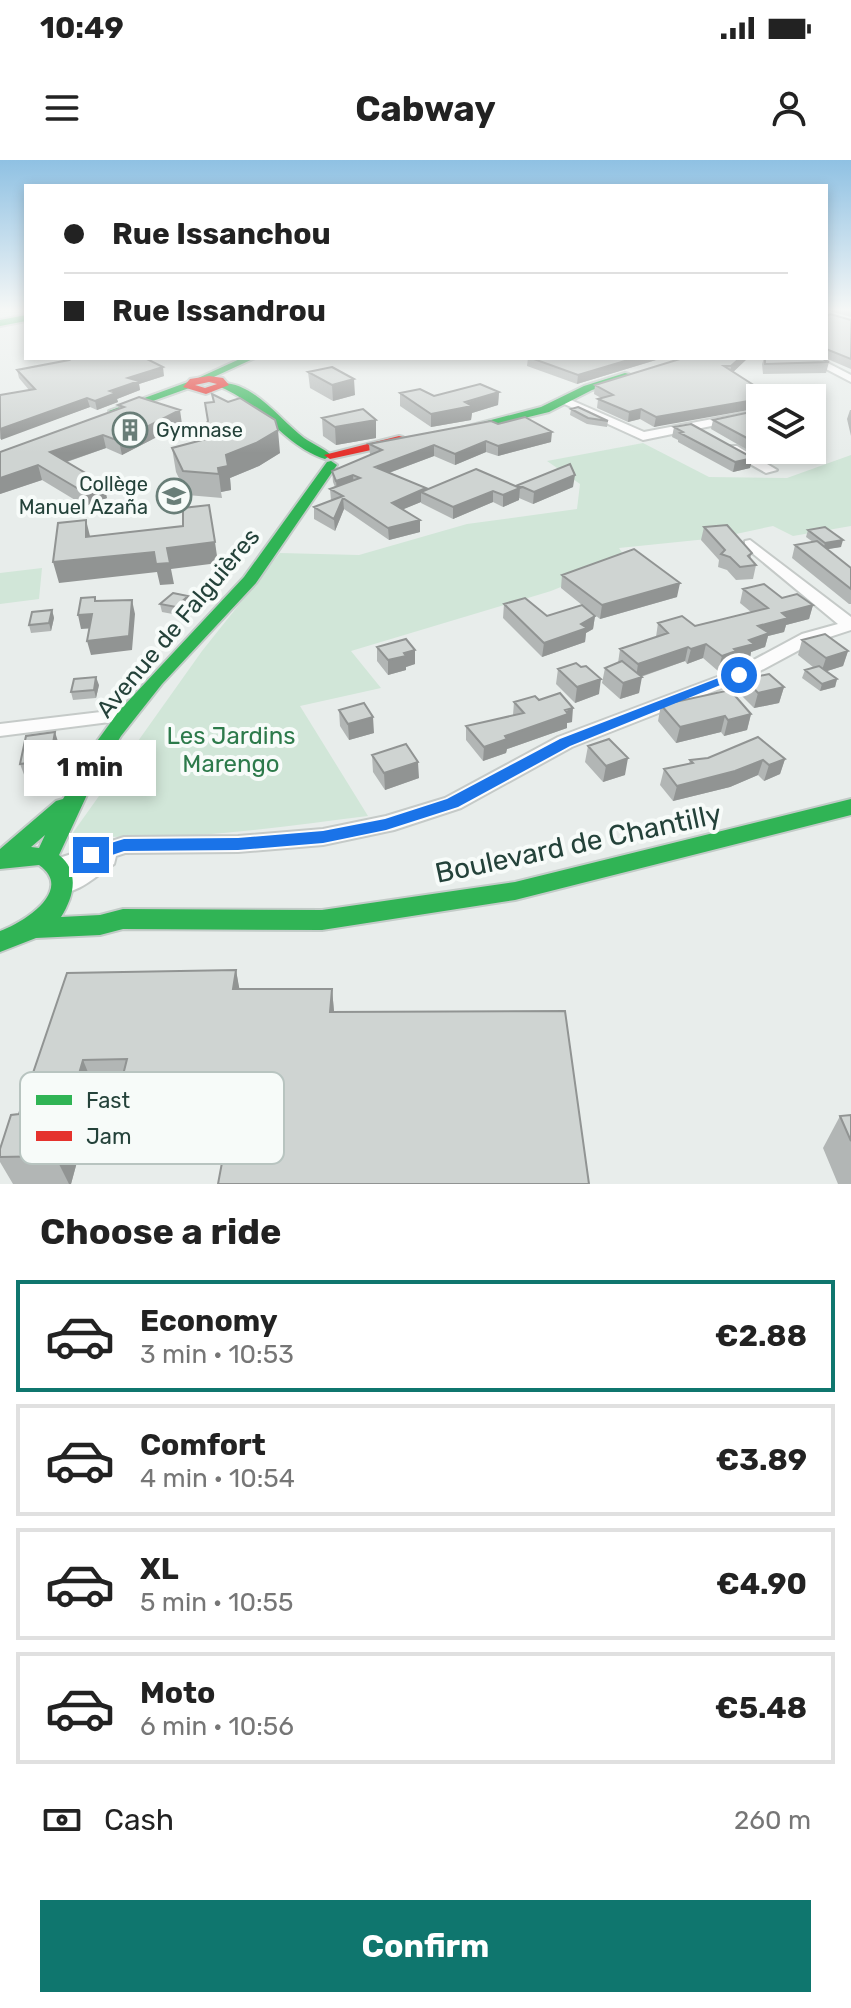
<!DOCTYPE html>
<meta charset="utf-8">
<style>
body{margin:0;font-family:Rubik,sans-serif;background:#f6f6f6;color:#222;height:100vh;display:flex;flex-direction:column;font-size:30px;white-space:nowrap}
*{box-sizing:border-box;margin:0}
p{font-size:26px;color:#767676}
.icon{flex:none;width:44px;height:44px;fill:none;stroke:currentColor;stroke-width:2;stroke-linecap:round;stroke-linejoin:round}
.map{position:relative;height:1024px;overflow:hidden}
.panel{display:flex;flex-direction:column;background:#fff;flex:1}
.panel>*{flex:none}
.guide{position:absolute;left:24px;top:24px;width:804px;height:176px;border-radius:0px;box-shadow:0 4px 12px #0003;display:grid;align-content:center;height:176px;padding:0 40px;background:#fff}
.fabs{position:absolute;left:746px;top:224px;display:grid;gap:16px}
.fabs a{display:grid;place-items:center;width:80px;height:80px;border-radius:0px;background:#fff;box-shadow:0 4px 12px #0003;font-size:40px}
.end{position:absolute;width:36px;height:36px;margin:-18px;border:10px solid #1a73e8;background:#fff;box-shadow:0 0 0 4px #fff}
.from{border-radius:50%}
.bubble{position:absolute;height:56px;border-radius:0px;background:#fff;box-shadow:0 4px 12px #0003;font-size:26px;font-weight:700;line-height:56px;text-align:center}
.guide b{display:flex;align-items:center;gap:28px;height:76px;font-size:30px}
.guide b+b{border-top:2px solid #e0e0e0}
.guide i{width:20px;height:20px;background:#222}
ul{padding:0;list-style:none}
li{display:flex;align-items:center;gap:24px;height:112px;margin:0 16px 12px;padding:0 24px;border:4px solid #e0e0e0;border-radius:0px}
li div{flex:1}
li b{display:block;font-size:30px}
li em{font-style:normal;font-weight:700}
li.on{border-color:#0f766e}
li>.icon{width:72px;height:72px;stroke-width:1.5}
h2{padding:0 40px;font-size:36px;line-height:96px}
.pay{display:flex;align-items:center;gap:20px;height:88px;padding:0 40px;font-size:30px}
.pay p{margin-inline-start:auto}
.button{display:flex;gap:16px;margin-top:auto;padding:16px 40px}
.button a{flex:1;height:92px;border-radius:0px;background:#0f766e;color:#fff;font-size:32px;font-weight:700;line-height:92px;text-align:center}
.status{display:flex;justify-content:space-between;align-items:center;height:56px;padding:0 40px;background:#fff;direction:ltr}
.status svg{height:22px;fill:currentColor}
header{display:flex;justify-content:space-between;align-items:center;height:104px;padding:0 40px;background:#fff;font-size:36px;font-weight:700}
.map>svg:first-child{display:block}
</style>
<div class="status"><b>10:49</b><svg viewBox="0 0 49 12"><path d="M0 12V9h3v3zM5 12V6h3v6zM10 12V3h3v9zM15 12V0h3v12zM26 1h20v11H26zM47 4h2v5h-2z"/></svg></div>
<header><svg class="icon" aria-label="menu" viewBox="0 0 24 24"><path d="M4 6h16M4 12h16M4 18h16"/></svg>Cabway<svg class="icon" aria-label="person" viewBox="0 0 24 24"><circle cx="12" cy="8" r="4"/><path d="M4 21q1-7 8-7t8 7"/></svg></header>
<div class="map">
<svg width="851" height="1024" viewBox="0 0 851 1024">
<rect width="100%" height="100%" fill="#e8edeb"/>
<!-- green -->
<path fill="#d1e6d8" d="M643,283L709,317L787,318L851,295V366L793,376L773,366L717,378L619,388L627,400L551,431L351,491L381,528L300,546L368,656C270,668 170,684 72,674L202,491L280,393L359,395L467,364L577,349L580,324L547,301Z
M42,408L39,439L0,444V413Z"/>
<g fill="none" stroke-linecap="round" stroke-linejoin="round">
<!-- street casing -->
<g stroke="#c5cac8" stroke-width="4">
<path id="street" d="M805,198H818L851,215V222Z
M564,237L644,272L760,250V256L643,280L560,242L559,240Z
M729,286H737L777,310L766,313L729,292Z
M750,380L851,457V470L814,482L745,519L572,587L461,648L394,670L323,685L238,692L125,693L116,696L114,704C98,714 76,737 57,731L53,724L61,715L50,713L46,707L50,701L124,677L238,676L323,669L386,656L445,638L558,577L733,511L802,474L838,464L745,387V381Z
M126,549L133,551L136,555L133,559L0,576V564Z"/>
</g>
<!-- fast casing -->
<g stroke="#c3cbc8" stroke-width="4">
<path id="fast" d="M26,155V161L0,166V160Z
M242,198H255L205,221L196,219Z
M625,213L629,214V218L592,230L549,252L463,273L457,269L541,247L584,226Z
M188,222L193,225L192,227L119,253L109,251Z
M220,223C253,221 280,260 304,278C313,284 323,288 331,295L325,299C284,286 261,243 220,227Z
M331,301L337,305L256,423L162,524L121,576L92,624L59,695C80,712 74,736 61,757L100,755L123,749L322,750L515,722L851,639V655L515,740L322,770L123,769L100,775L36,778L0,792V771C23,763 75,730 39,705L0,709V689L56,641L63,639L95,584L119,551L244,417L327,302ZM45,675L39,688L31,687Z"/>
</g>
<!-- jam casing -->
<g stroke="#c3cbc8" stroke-width="4">
<path id="jam" d="M209,216L223,218L229,225L206,234L183,227L190,219ZM209,222L217,224L205,228L195,225Z
M399,276L403,277V283L330,299L324,295Z"/>
</g>
<!-- street -->
<use href="#street" fill="#fcfcfc" fill-rule="evenodd"/>
<!-- fast -->
<use href="#fast" fill="#30b455" fill-rule="evenodd"/>
<!-- jam -->
<use href="#jam" fill="#e5322d" fill-rule="evenodd"/>
</g>
<!-- wall -->
<path fill="#b2b6b5" d="M826,150H851V157Z
M826,157L851,160V209L825,198Z
M64,198H145L164,216L139,224L140,230L117,239L118,242L97,250L90,247L0,279V235L29,230L19,218L17,210L65,201Z
M528,198H678L656,200L577,224L527,206Z
M748,198L733,212L760,238L654,267L640,259L628,262L597,248L598,239L601,238L594,234L595,225Z
M764,198H821L829,202L826,213L763,214L762,204Z
M308,212L355,235L333,241L310,228Z
M499,232L498,245L472,253L471,260L431,267L400,246V233L434,236Z
M212,234L280,293L259,306L230,318L231,330L221,332L222,338L187,335L176,312L172,288L206,279L208,262L205,243L214,242Z
M118,245L182,264L122,295L106,288L67,302L107,338L85,346L42,320L0,334V292L119,249Z
M571,249L608,261L607,267L587,264L570,255Z
M760,250V290H796L795,296L770,303L711,269L713,260Z
M850,250H851V276L847,259Z
M322,258L376,260V278L336,285L323,276Z
M491,261L551,282L498,296L486,292L455,305L434,296L389,313L426,330L518,327V325L573,327L533,344L519,338V340L503,347L493,342L453,359L421,343V342L403,349L420,360V372L389,380L344,349L335,371L314,359V347L331,340L330,329L335,327L333,322L332,311L370,295L369,284Z
M674,267L750,308L733,312L678,282V280L672,277Z
M704,367L752,393L750,399L756,405L753,419L736,420L727,410L718,407L719,400L701,380Z
M808,370L841,387L827,389L851,408V444H849L792,398L795,385L813,382L806,377Z
M562,415L677,437L600,459L585,447L595,456L593,469L586,473L585,482L542,497L503,458L504,444L547,456L582,445L561,428Z
M743,429L813,445L809,459L786,465L784,472L768,476L765,487L751,492L750,498L734,503L733,506L718,511L703,498L687,504L685,501L641,517L639,533L620,539L602,523L605,508L618,503L620,489L656,477L658,463L695,466L751,452L740,443Z
M188,436L189,443L178,455L162,452L160,444Z
M52,450L54,458L51,471L31,473L29,465Z
M802,480L848,491L843,506L827,511L837,519L835,527L820,531L802,518L805,510L813,507L798,495Z
M377,487L415,504L406,507V510L388,515L377,501Z
M558,509L599,534L575,543L556,524Z
M745,519L784,527L779,543L754,548L741,535Z
M99,525L96,538L73,540L71,532Z
M539,540L572,562L567,563V568L507,589L506,593L483,601L466,580V566L513,555L514,542Z
M661,545L751,554L747,570L724,576L721,572L676,583L658,561Z
M339,550L374,573L349,580L340,566Z
M588,586L625,615L603,622L585,602Z
M60,588L56,616L26,620L20,604Z
M372,595L419,618L385,630L373,612Z
M785,599L780,614L764,621L758,615L730,627L673,641L660,625L664,609L689,604L690,600Z
M236,810L239,829H332L334,852L227,976L128,979L115,947L119,932H96L71,1024H13L0,1002V989L19,954L67,813Z
M851,955V1024H838L823,988L840,956Z"/>
<!-- shaded-wall -->
<path fill="#919493" d="M635,198H678L656,200L577,224L578,215Z
M740,198H748L730,215L731,206Z
M163,207L164,216L139,224L140,230L117,239L118,242L97,250L95,241L128,218Z
M354,219L355,235L333,241L332,225Z
M499,232L498,245L472,253L471,260L431,267V254Z
M87,238L90,247L1,280L0,269Z
M760,239V248L654,267L656,257Z
M641,249L640,259L628,262L629,252Z
M816,249L813,259H812V250Z
M180,250L182,264L122,295L119,281Z
M376,260V278L336,285L335,267Z
M278,270L280,293L259,306L230,318L231,330L221,332L218,308L226,295Z
M552,272L551,282L498,296V286Z
M103,275L106,288L54,306L50,292Z
M486,281V292L455,305V294Z
M434,285V296L375,318V307Z
M782,290H796L795,296L770,303L773,292Z
M753,298L750,308L733,312L735,302Z
M38,305L42,320L0,334V318Z
M353,315L354,326L337,332L336,321Z
M575,315L573,327L533,344L534,332Z
M104,324L107,338L85,346L82,331Z
M426,328V334L421,332V342L392,354V343Z
M520,328L519,340L503,347V335Z
M493,331V342L453,359V347Z
M343,338L344,349L335,371L334,359Z
M86,360L91,380L86,377Z
M420,360V372L389,380L388,368Z
M843,380L841,387L823,390L825,383Z
M215,382L218,403L171,409L174,424L160,425L157,412L59,423L53,402Z
M680,423L677,437L600,459L602,445Z
M188,436L189,443L178,455L176,447Z
M132,440L135,454L132,490L91,495L87,481Z
M813,445L809,459L786,465L784,472L768,476L765,487L751,492L750,498L734,503L733,506L718,511L722,496L749,480L758,466L782,453Z
M52,450L54,458L51,471L49,463Z
M92,454L96,468L81,469L78,455Z
M595,456L593,469L586,473L585,482L542,497L544,483Z
M706,484L703,498L687,504L691,489Z
M688,487L685,501L636,518L638,504Z
M415,490V504L406,507V510L388,515V500L404,493Z
M848,491L843,506L821,513L826,498Z
M96,517L99,525L96,538L94,530Z
M642,517L639,533L620,539L623,523Z
M601,519L599,534L575,543L577,527Z
M837,519L835,527L820,531L822,524Z
M784,527L779,543L754,548L758,533Z
M573,548L572,562L567,563V568L507,589L506,593L483,601L484,587L505,576Z
M751,554L747,570L724,576L728,560Z
M725,556L721,572L676,583L680,567Z
M373,557L374,573L349,580L348,564Z
M55,572L60,588L56,616L50,600Z
M628,598L625,615L603,622L606,606Z
M785,599L780,614L764,621L769,605Z
M763,600L758,615L730,627L673,641L677,626Z
M418,602L419,618L385,630L384,613Z
M236,810L242,843L233,829Z
M332,829L335,862L330,852Z
M83,900L96,932L71,1024H69L55,996Z"/>
<!-- building -->
<path fill="#cfd4d2" stroke="#919493" stroke-width="2" d="M830,154L851,160V199L826,189V157Z
M67,198H145L163,207L128,218L139,221L110,231L116,233L95,241L87,238L0,269V235L35,229L17,210L69,200Z
M531,198H635L578,215Z
M683,198H740L731,206H724L763,231L774,229L793,238H760V239L656,257L641,249L629,252L598,239L613,235L595,225Z
M765,198H821L829,202L765,204Z
M332,207L354,219L332,225L308,212Z
M480,224L499,232L465,242L472,246L431,254L400,233L420,229L434,236Z
M212,234L228,242L240,238L275,260L278,270L256,283L226,295L228,306L218,308L219,314L183,311L172,288L206,279L204,267L208,261L205,243L214,242Z
M139,237L180,250L119,281L103,275L50,292L104,324L82,331L38,305L0,318V292L124,247L118,245Z
M578,247L608,261L588,258L571,249Z
M363,249L376,260L335,267L322,258Z
M760,250V265L758,266L760,267V285L713,260Z
M525,257L552,272L498,286L486,281L455,294L434,285L375,307L426,328L392,343L420,360L388,368L343,338L334,359L314,347L343,336L330,329L360,318L353,315L336,321L332,311L382,290L369,284L491,261L498,264Z
M691,264L753,298L735,302L680,273L683,272L674,267Z
M570,304L575,315L534,332L518,325Z
M476,309L520,328L503,335L493,331L453,347L421,332Z
M209,345L215,382L167,388L170,403L156,404L154,392L53,402L58,363L86,360V377L183,366V348Z
M727,365L752,393L748,396L756,405L740,407L730,397L721,394L725,390L704,367Z
M825,367L843,380L825,383L808,370Z
M817,381L851,408V429L795,385Z
M634,389L680,423L602,445L562,415Z
M764,424L782,438L797,434L813,445L782,453L788,458L758,466L769,473L749,480L754,484L734,489L736,491L722,496L706,484L691,489L688,487L638,504L620,489L668,473L658,463L682,456L695,466L768,448L743,429Z
M173,433L188,436L176,447L160,444Z
M95,437V441L132,440L129,476L87,481L92,454L78,455L81,438Z
M525,438L547,456L582,445L595,456L581,464L587,468L544,483L504,444Z
M52,450L49,463L29,465L32,452Z
M825,474L848,491L826,498L802,480Z
M406,479L415,490L404,493L406,496L388,500L377,487Z
M622,501L642,517L623,523L605,508Z
M576,503L581,507L586,506L601,519L577,527L558,509Z
M819,506L837,519L822,524L805,510Z
M769,514L784,527L758,533L745,519Z
M96,517L94,530L71,532L74,519Z
M730,530L751,554L728,560L725,556L680,567L661,545Z
M560,533L573,548L565,550L568,554L505,576L507,579L484,587L466,566L524,553L514,542L535,536L539,540Z
M364,543L373,557L348,564L339,550Z
M55,572L50,600L20,604L26,576Z
M758,577L785,599L769,605L763,600L735,611L677,626L664,609L693,603L690,600L708,598Z
M609,579L628,598L606,606L588,586Z
M406,584L418,602L384,613L372,595Z
M236,810L233,829H332L330,852L565,851L589,1024H218L233,944L115,947L127,899L83,900L55,996L0,997V989L11,955L19,954L67,813Z
M851,955V981L840,956Z"/>
<!-- sky -->
<linearGradient id="sky" x2="0" y2="1"><stop stop-color="#8fc1e3"/><stop offset="0.51" stop-color="#f5f7f6"/><stop offset="1" stop-color="#f5f7f6" stop-opacity="0"/></linearGradient>
<rect width="851" height="293" fill="url(#sky)"/>
<!-- route -->
<path fill="#1a73e8" d="M734,512L745,515L570,586L458,647L386,670L323,683L238,690L124,691L91,702L82,695L85,691L124,679L238,678L323,671L385,659L447,639L560,579Z"/>
<!-- icons -->
<defs>
<g id="building-ring" transform="scale(1.8)"><circle r="9.5" fill="#f7fbf9" stroke="#697e78" stroke-width="1.5"/><path d="M-4-6H4V6H1V3H-1V6H-4ZM-2.5-4.3h1.7v1.8h-1.7ZM.8-4.3h1.7v1.8H.8ZM-2.5-1h1.7V.8h-1.7ZM.8-1h1.7V.8H.8Z" fill="#697e78"/></g>
<g id="school-ring" transform="scale(1.8)"><circle r="9.5" fill="#f7fbf9" stroke="#697e78" stroke-width="1.5"/><path d="M0-5L7-2L0 1L-7-2ZM-4 1L0 2.5L4 1V4Q0 6-4 4Z" fill="#697e78"/></g>
</defs>
<g fill-rule="evenodd">
<use href="#building-ring" x="130" y="270"/>
<use href="#school-ring" x="174" y="336"/>
</g>
<g text-anchor="middle" stroke-width="8" stroke-linejoin="round" paint-order="stroke">
<!-- far-poi labels -->
<g font-size="20" fill="#24423a" stroke="#f7fbf9" text-anchor="start">
<text x="156" y="277">Gymnase</text>
<text x="148" y="331" text-anchor="end">Collège<tspan x="148" dy="23">Manuel Azaña</tspan></text>
</g>
<!-- street labels -->
<g font-size="24" fill="#24423a" stroke="#f7fbf9">
<text transform="translate(178 463) rotate(-50)" y="8">Avenue de Falguières</text>
</g>
<!-- park labels -->
<g font-size="24" fill="#2d7a4b" stroke="#f7fbf9">
<text x="231" y="584">Les Jardins<tspan x="231" dy="28">Marengo</tspan></text>
</g>
<!-- near-street labels -->
<g font-size="28" fill="#24423a" stroke="#f7fbf9">
<text transform="translate(578 683) rotate(-12)" y="10">Boulevard de Chantilly</text>
</g>
</g>
<!-- legend -->
<rect x="20" y="912" width="264" height="92" rx="12" fill="#f7fbf9" stroke="#b8c4c0" stroke-width="2"/>
<rect x="36" y="935" width="36" height="10" fill="#30b455"/>
<rect x="36" y="971" width="36" height="10" fill="#e5322d"/>
<g font-size="22" fill="#24423a">
<text x="86" y="948">Fast</text>
<text x="86" y="984">Jam</text>
</g>
</svg>
<div class="fabs">
<a><svg class="icon" aria-label="layers" viewBox="0 0 24 24"><path d="M12 4l9 5-9 5-9-5zM3 14l9 5 9-5"/></svg></a>
</div>
<i class="end from" style="left:739px;top:515px"></i>
<i class="end" style="left:91px;top:695px"></i>
<div class="bubble" style="left:24px;top:580px;width:132px">1 min</div>
<div class="guide">
<b><i class="from"></i>Rue Issanchou</b>
<b><i></i>Rue Issandrou</b>
</div>
</div>
<section class="panel">
<h2>Choose a ride</h2>
<ul>
<li class="on"><svg class="icon" aria-label="car" viewBox="0 0 24 24"><path d="M5 17H2v-5l4-1 3-4h7l3 4 3 1v5h-3M9 17h6M6 11h13"/><circle cx="7" cy="17" r="2"/><circle cx="17" cy="17" r="2"/></svg><div><b>Economy</b><p>3 min · 10:53</p></div><em>€2.88</em></li>
<li><svg class="icon" aria-label="car" viewBox="0 0 24 24"><path d="M5 17H2v-5l4-1 3-4h7l3 4 3 1v5h-3M9 17h6M6 11h13"/><circle cx="7" cy="17" r="2"/><circle cx="17" cy="17" r="2"/></svg><div><b>Comfort</b><p>4 min · 10:54</p></div><em>€3.89</em></li>
<li><svg class="icon" aria-label="car" viewBox="0 0 24 24"><path d="M5 17H2v-5l4-1 3-4h7l3 4 3 1v5h-3M9 17h6M6 11h13"/><circle cx="7" cy="17" r="2"/><circle cx="17" cy="17" r="2"/></svg><div><b>XL</b><p>5 min · 10:55</p></div><em>€4.90</em></li>
<li><svg class="icon" aria-label="car" viewBox="0 0 24 24"><path d="M5 17H2v-5l4-1 3-4h7l3 4 3 1v5h-3M9 17h6M6 11h13"/><circle cx="7" cy="17" r="2"/><circle cx="17" cy="17" r="2"/></svg><div><b>Moto</b><p>6 min · 10:56</p></div><em>€5.48</em></li>
</ul>
<div class="pay"><svg class="icon" aria-label="cash" viewBox="0 0 24 24"><path d="M3 7h18v10H3z"/><circle cx="12" cy="12" r="2"/></svg>Cash<p>260 m</p></div>
<div class="button"><a>Confirm</a></div>
</section>
